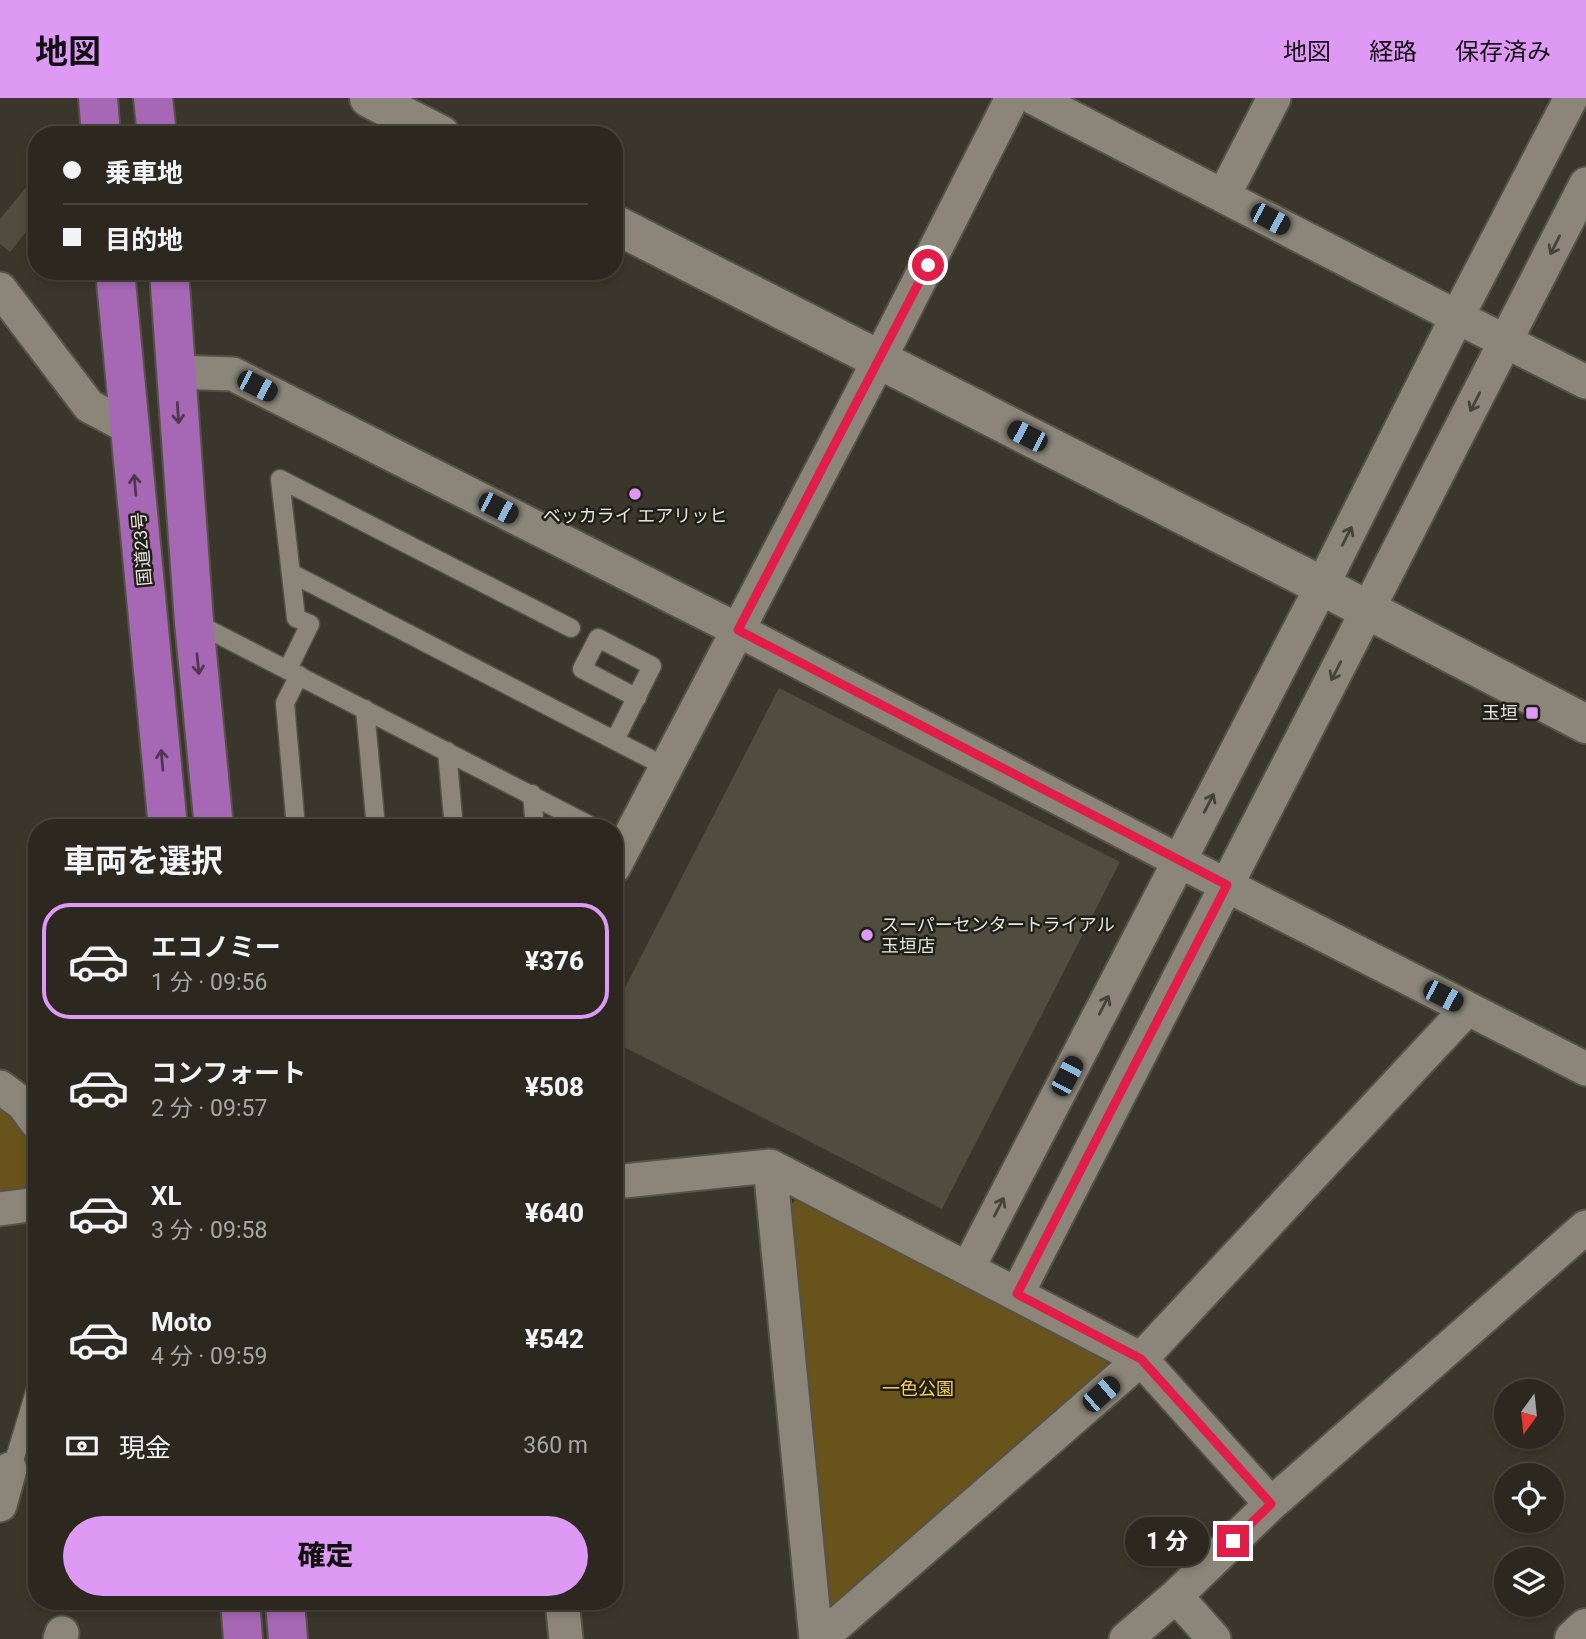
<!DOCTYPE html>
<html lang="ja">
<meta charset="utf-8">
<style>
body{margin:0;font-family:Roboto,"Noto Sans JP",sans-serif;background:#343029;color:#f1f3f6;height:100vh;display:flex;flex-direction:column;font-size:26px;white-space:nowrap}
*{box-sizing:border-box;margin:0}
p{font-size:23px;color:#a6a6a5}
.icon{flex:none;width:38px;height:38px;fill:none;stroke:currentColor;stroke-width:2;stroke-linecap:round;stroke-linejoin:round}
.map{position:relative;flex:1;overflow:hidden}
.details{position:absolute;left:28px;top:721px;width:595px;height:791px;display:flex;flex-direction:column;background:#2c2820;border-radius:28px;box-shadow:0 4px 10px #0003,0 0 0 2px #48443e}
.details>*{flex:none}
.guide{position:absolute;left:28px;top:28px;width:595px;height:154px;border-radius:28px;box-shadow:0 4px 10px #0003,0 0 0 2px #48443e;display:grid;align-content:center;height:154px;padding:0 35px;background:#2c2820}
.needle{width:46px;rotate:195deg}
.fabs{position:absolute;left:1494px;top:1281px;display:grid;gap:14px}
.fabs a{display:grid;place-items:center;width:70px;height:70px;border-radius:50%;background:#2c2820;box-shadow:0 4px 10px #0003,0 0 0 2px #48443e;font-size:35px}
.end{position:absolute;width:32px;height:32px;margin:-16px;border:9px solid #e11d48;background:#fff;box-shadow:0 0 0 4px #fff}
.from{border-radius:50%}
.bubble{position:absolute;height:49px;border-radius:24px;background:#2c2820;box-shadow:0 4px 10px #0003,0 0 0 2px #48443e;font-size:23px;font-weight:800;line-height:49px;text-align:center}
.car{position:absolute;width:21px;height:42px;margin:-21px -10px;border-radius:9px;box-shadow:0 0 5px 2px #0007;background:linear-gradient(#222 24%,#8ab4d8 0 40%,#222 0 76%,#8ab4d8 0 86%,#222 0)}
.guide b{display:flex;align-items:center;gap:24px;height:66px;font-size:26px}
.guide b+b{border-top:2px solid #48443e}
.guide i{width:18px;height:18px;background:#f1f3f6}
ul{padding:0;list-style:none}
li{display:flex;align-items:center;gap:21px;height:116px;margin:0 14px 10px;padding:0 21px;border:4px solid transparent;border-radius:28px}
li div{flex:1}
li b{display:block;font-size:26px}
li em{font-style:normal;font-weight:800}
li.on{border-color:#dd99f3}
li>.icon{width:63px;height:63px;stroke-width:1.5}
h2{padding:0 35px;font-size:32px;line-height:84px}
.pay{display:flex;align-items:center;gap:18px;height:77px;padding:0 35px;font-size:26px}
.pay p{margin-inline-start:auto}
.action{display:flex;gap:14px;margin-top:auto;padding:14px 35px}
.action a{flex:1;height:80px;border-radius:42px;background:#dd99f3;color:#111;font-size:28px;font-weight:800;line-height:80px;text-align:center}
header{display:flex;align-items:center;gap:42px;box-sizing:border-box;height:98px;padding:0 35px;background:#dd99f3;color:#111}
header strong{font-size:33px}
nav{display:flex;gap:38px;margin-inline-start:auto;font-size:24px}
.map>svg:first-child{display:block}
</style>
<header>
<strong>地図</strong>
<nav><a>地図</a><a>経路</a><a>保存済み</a></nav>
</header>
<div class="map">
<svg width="1586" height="1541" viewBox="0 0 1586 1541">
<rect width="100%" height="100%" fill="#3b362b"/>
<!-- green -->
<path fill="#68531b" d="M0,1009L13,1017L37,1050V1093L0,1100Z
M801,1096L1107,1263V1277L838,1512L822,1507L786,1112Z"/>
<!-- building -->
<path fill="#514c40" d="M37,76V120L10,154L0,146V121Z
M779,590L1120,764L942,1111L614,944V911Z"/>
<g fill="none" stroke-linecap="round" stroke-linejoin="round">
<!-- service casing -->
<g stroke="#555248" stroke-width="21">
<path id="service" d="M280,381L571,530
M280,381L296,520L310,526L288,571
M291,475L666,669
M194,524L595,730
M365,611L376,730
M615,642L652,568L598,540L582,571L637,600
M447,653L454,730
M532,696L535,730
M296,730L285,605L299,577
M5,1372L10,1371L14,1363L37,1287"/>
</g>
<!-- minor casing -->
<g stroke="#555248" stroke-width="37">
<path id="minor" d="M1034,0L1457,219L1586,284
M1224,97L1274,0
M0,191L89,308L130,330
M175,274L233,276L738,532L1179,763L1586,971
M614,769L879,262L1012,0
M0,989L23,1006L37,1025
M770,1068L816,1541
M614,1084L770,1068L1141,1261L1271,1406
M0,1111L37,1106
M968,1170L1322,488L1457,219L1571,0
M1017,1196L1586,86
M0,1407L10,1371
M1176,1498L1214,1541
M562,1503L566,1541
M60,1541L62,1535
M820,1541L1141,1261L1467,911
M1126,1541L1176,1498L1271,1406L1586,1129"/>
</g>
<!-- tertiary casing -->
<g stroke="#555248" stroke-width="42">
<path id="tertiary" d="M369,0L441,37
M614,126L1322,488L1586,626
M1574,1541L1586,1530"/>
</g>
<!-- trunk casing -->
<g stroke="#555248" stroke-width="42">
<path id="trunk" d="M98,0L101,37
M153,0L157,37
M115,173L168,730
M169,173L194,524L214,730
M240,1503L243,1541
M285,1503L288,1541"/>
</g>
<!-- service -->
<use href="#service" stroke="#8b8679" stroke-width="18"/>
<!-- minor -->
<use href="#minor" stroke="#8b8679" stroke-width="33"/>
<!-- tertiary -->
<use href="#tertiary" stroke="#8b8679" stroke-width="38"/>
<!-- trunk -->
<use href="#trunk" stroke="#a668b4" stroke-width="38"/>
</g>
<!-- one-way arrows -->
<defs><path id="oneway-shaft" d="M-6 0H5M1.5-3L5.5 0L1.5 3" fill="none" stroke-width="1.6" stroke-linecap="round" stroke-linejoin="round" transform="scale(1.75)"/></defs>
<g stroke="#45423b">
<use href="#oneway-shaft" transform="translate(1555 147) rotate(117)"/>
<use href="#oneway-shaft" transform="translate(1475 304) rotate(117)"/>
<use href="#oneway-shaft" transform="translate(1347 438) rotate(-63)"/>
<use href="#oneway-shaft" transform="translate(1336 573) rotate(117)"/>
<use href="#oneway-shaft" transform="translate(1209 705) rotate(-63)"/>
<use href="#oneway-shaft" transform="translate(1104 907) rotate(-63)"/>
<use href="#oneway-shaft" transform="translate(999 1109) rotate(-63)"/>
</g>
<g stroke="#4f384f">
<use href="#oneway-shaft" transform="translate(178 315) rotate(86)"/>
<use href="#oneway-shaft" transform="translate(135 387) rotate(-95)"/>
<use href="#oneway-shaft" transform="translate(198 566) rotate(84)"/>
<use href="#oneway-shaft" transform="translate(162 662) rotate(-95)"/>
</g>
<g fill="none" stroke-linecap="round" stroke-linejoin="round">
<!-- route -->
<path stroke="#e11d48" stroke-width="9" d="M928,167L738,532L1227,787L1017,1196L1141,1261L1271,1406L1233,1443"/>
</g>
<!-- markers -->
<g fill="#dd99f3" stroke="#201e19" stroke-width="2.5">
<circle cx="635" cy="396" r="7"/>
<rect x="1525" y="608" width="14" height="14" rx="3.5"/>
<circle cx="867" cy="837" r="7"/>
</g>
<g text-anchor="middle" stroke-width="5" stroke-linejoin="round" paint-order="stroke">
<!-- poi labels -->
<g font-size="18" fill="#e8e5de" stroke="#201e19">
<text x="635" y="424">ベッカライ エアリッヒ</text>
<text x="1518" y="621" text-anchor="end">玉垣</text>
<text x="881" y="833" text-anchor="start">スーパーセンタートライアル<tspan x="881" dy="21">玉垣店</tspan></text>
</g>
<!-- street labels -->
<g font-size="18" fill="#e8e5de" stroke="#201e19">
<text transform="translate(142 451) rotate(-95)" y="6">国道23号</text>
</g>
<!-- park labels -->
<g font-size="18" fill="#fbce55" stroke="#201e19">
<text x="918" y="1297">一色公園</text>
</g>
</g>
</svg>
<div class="fabs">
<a><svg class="needle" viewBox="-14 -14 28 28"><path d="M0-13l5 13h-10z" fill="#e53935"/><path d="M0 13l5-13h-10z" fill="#a6a6a5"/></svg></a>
<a><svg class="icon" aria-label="locate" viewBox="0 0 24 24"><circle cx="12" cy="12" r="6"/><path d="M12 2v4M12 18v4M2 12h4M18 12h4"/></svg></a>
<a><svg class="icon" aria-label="layers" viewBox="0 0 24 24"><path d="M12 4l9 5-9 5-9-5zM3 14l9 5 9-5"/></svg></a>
</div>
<i class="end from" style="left:928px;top:167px"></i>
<i class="end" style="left:1233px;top:1443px"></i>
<div class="bubble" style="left:1125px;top:1419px;width:84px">1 分</div>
<i class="car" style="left:1270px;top:121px;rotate:118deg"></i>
<i class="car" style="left:257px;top:288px;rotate:117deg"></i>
<i class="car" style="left:1027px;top:338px;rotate:297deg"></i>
<i class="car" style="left:498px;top:410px;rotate:117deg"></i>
<i class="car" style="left:1443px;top:898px;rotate:117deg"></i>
<i class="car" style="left:1067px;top:978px;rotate:28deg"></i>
<i class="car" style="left:1101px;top:1296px;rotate:49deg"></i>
<div class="guide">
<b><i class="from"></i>乗車地</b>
<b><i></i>目的地</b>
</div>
<section class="details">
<h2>車両を選択</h2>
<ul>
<li class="on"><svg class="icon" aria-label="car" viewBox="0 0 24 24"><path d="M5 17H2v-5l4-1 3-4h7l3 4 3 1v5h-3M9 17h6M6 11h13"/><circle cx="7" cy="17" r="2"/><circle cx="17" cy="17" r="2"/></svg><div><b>エコノミー</b><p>1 分 · 09:56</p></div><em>¥376</em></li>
<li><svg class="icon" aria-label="car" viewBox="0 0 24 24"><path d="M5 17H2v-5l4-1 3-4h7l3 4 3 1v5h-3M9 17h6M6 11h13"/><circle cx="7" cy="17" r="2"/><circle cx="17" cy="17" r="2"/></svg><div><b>コンフォート</b><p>2 分 · 09:57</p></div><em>¥508</em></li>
<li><svg class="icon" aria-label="car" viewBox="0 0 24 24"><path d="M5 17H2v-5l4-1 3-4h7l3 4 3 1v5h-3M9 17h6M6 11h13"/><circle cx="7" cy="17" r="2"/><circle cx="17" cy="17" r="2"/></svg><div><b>XL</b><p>3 分 · 09:58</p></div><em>¥640</em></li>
<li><svg class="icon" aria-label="car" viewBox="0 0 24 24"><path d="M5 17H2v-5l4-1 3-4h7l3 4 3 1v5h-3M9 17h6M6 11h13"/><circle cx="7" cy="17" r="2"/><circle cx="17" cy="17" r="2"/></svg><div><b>Moto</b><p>4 分 · 09:59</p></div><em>¥542</em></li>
</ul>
<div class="pay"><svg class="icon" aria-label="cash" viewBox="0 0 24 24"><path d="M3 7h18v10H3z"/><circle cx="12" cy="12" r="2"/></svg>現金<p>360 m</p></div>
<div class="action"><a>確定</a></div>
</section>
</div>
